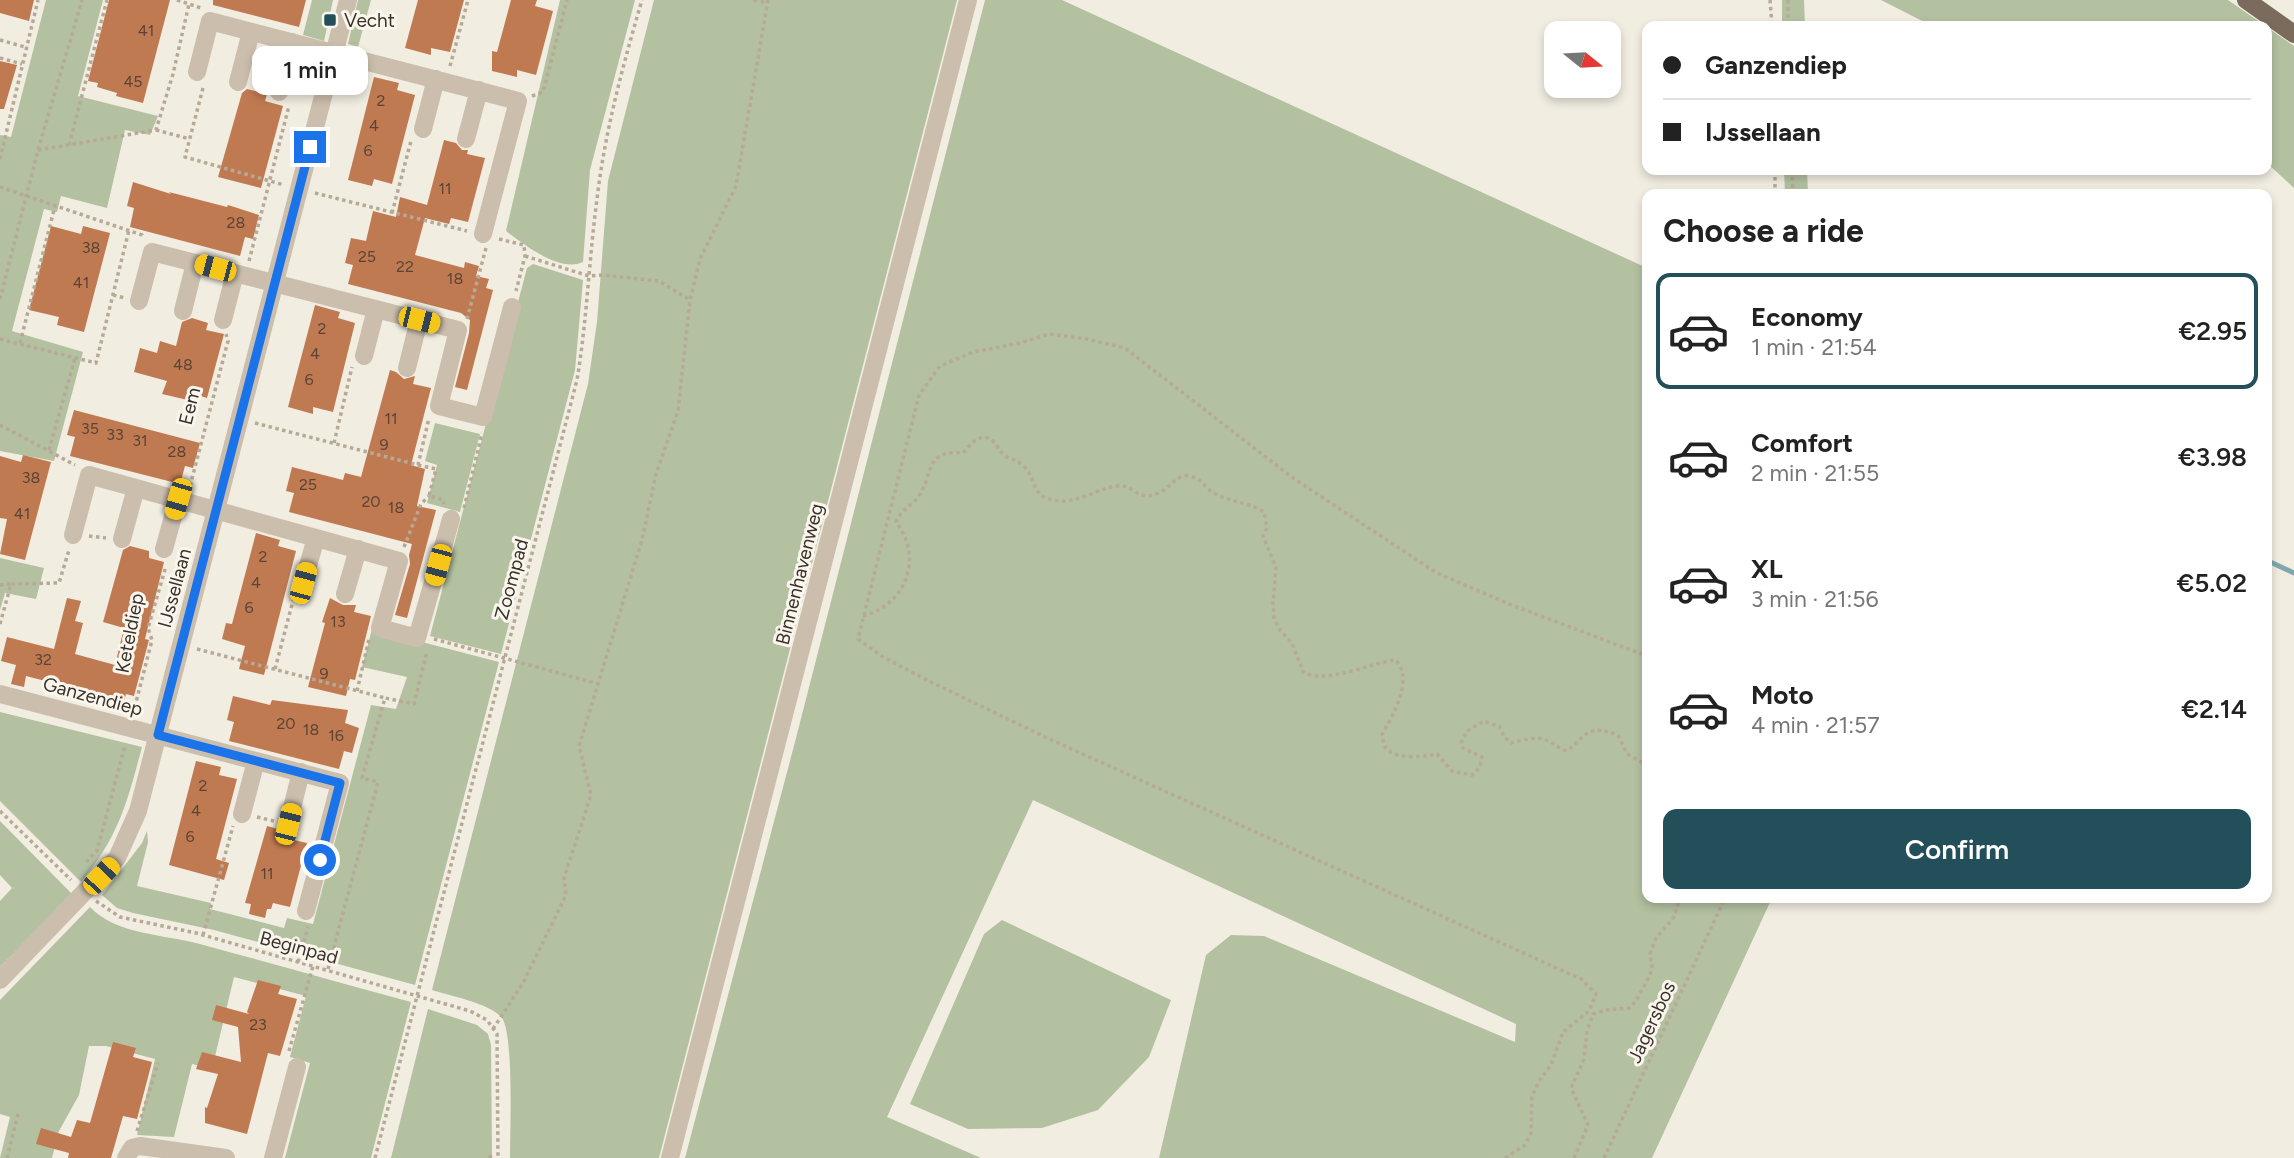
<!DOCTYPE html>
<meta charset="utf-8">
<style>
body{margin:0;font-family:Figtree,sans-serif;background:#f6f6f6;color:#222;height:100vh;display:flex;flex-direction:column;font-size:26px;white-space:nowrap}
*{box-sizing:border-box;margin:0}
p{font-size:23px;color:#767676}
.icon{flex:none;width:38px;height:38px;fill:none;stroke:currentColor;stroke-width:2;stroke-linecap:round;stroke-linejoin:round}
.map{position:relative;flex:1;overflow:hidden}
.sheet{position:absolute;left:1642px;top:189px;width:630px;height:714px;display:flex;flex-direction:column;background:#fff;border-radius:14px;box-shadow:0 4px 10px #0003}
.sheet>*{flex:none}
.hud{position:absolute;left:1642px;top:21px;width:630px;height:154px;border-radius:14px;box-shadow:0 4px 10px #0003;display:grid;align-content:center;height:154px;padding:0 21px;background:#fff}
.needle{width:46px;rotate:108deg}
.fabs{position:absolute;left:1544px;top:21px;display:grid;gap:14px}
.fabs a{display:grid;place-items:center;width:77px;height:77px;border-radius:14px;background:#fff;box-shadow:0 4px 10px #0003;font-size:35px}
.end{position:absolute;width:32px;height:32px;margin:-16px;border:9px solid #1a73e8;background:#fff;box-shadow:0 0 0 4px #fff}
.from{border-radius:50%}
.bubble{position:absolute;height:49px;border-radius:14px;background:#fff;box-shadow:0 4px 10px #0003;font-size:23px;font-weight:600;line-height:49px;text-align:center}
.car{position:absolute;width:21px;height:42px;margin:-21px -10px;border-radius:9px;box-shadow:0 0 5px 2px #0007;background:linear-gradient(#f5c518 24%,#345 0 40%,#f5c518 0 76%,#345 0 86%,#f5c518 0)}
.hud b{display:flex;align-items:center;gap:24px;height:66px;font-size:26px}
.hud b+b{border-top:2px solid #e0e0e0}
.hud i{width:18px;height:18px;background:#222}
ul{padding:0;list-style:none}
li{display:flex;align-items:center;gap:21px;height:116px;margin:0 14px 10px;padding:0 7px;border:4px solid transparent;border-radius:14px}
li div{flex:1}
li b{display:block;font-size:26px}
li em{font-style:normal;font-weight:600}
li.selected{border-color:#224f59}
li>.icon{width:63px;height:63px;stroke-width:1.5}
h2{padding:0 21px;font-size:32px;line-height:84px}
.primary-button{display:flex;gap:14px;margin-top:auto;padding:14px 21px}
.primary-button a{flex:1;height:80px;border-radius:14px;background:#224f59;color:#fff;font-size:28px;font-weight:600;line-height:80px;text-align:center}
.map>svg:first-child{display:block}
</style>
<div class="map">
<svg width="2294" height="1158" viewBox="0 0 2294 1158">
<rect width="100%" height="100%" fill="#f2ede1"/>
<!-- green -->
<path fill="#b3c1a1" d="M46,0H103L78,96L158,116L150,135L125,130L107,208L61,196L57,212L44,209L12,331L83,352L54,461L0,451V135L11,137Z
M312,0H333L324,41L303,35Z
M358,0H371L358,47L348,44Z
M560,0H635L590,170L583,262C560,273 525,245 506,231Z
M654,0H957L659,1158H510C510,1133 514,1035 502,1018C490,1003 450,996 432,990L588,384L597,322L608,181Z
M985,0H1062L1647,268V898H1772L1652,1158H1159L1206,955L1231,935L1264,936L1515,1042L1516,1024L1033,800L887,1117L981,1158H685L795,742Z
M1782,0H1804L1805,26H1782Z
M1881,0H2228L2294,46V188L2266,162V26H1932Z
M1784,170H1807L1808,194H1785Z
M533,264L583,280L575,370L501,654L430,636L527,268Z
M435,423L480,434L460,512L427,503L437,465L425,461Z
M0,558L44,568L36,599L5,593L0,610Z
M372,629L499,662L415,985L214,930L133,913L117,908L102,895L142,843L147,831L148,842L137,886L211,903L210,909L284,928L287,918L313,924L371,705L396,709L407,677L362,667Z
M0,712L142,747C127,803 119,836 81,882L0,801Z
M0,821L72,894L0,967V901L12,888L0,875Z
M90,907C117,935 163,934 200,944C270,963 340,983 411,1002L371,1158H285L310,1063L290,1057L306,996L234,977L212,1069L192,1064L174,1137L137,1135L155,1059L106,1046H89L79,1095L59,1131L52,1158H0L10,1117L0,1114V1000Z
M1002,920L1171,1000L1149,1057L1098,1110L1042,1128L968,1129L910,1104L984,934Z
M428,1009L477,1025L488,1034L491,1045L492,1158H391Z"/>
<g fill="none" stroke-linecap="round" stroke-linejoin="round">
<!-- stream -->
<path stroke="#81a7ae" stroke-width="5" d="M2266,560L2294,573"/>
</g>
<!-- building -->
<path fill="#c07a52" d="M0,0H34L29,21L0,13Z
M109,0H170L143,103L116,96L117,93L97,87L98,83L88,81Z
M213,0H306L299,27L213,5Z
M418,0H464L450,52L431,48V55L405,48Z
M511,0H537L535,6L553,11L536,75L517,70V77L492,71V51L497,52Z
M0,61L17,65L4,109H0Z
M374,77L399,83L397,90L415,95L392,184L374,179L372,186L348,180Z
M247,89L267,94L265,101L283,106L261,188L218,177L242,93Z
M444,140L456,143L462,150H468L467,154L485,158L468,222L451,218L449,224L425,218L415,255L464,268L465,262L479,266L476,276L489,279L486,288L493,290L467,390L455,387L469,333L470,320L461,313L348,284L353,265L345,263L351,238L366,241L373,211L396,217L400,197L427,205Z
M133,182L171,194L169,192L227,207L228,205L259,215L253,239L245,237L240,256L130,227L134,208L127,206Z
M51,226L81,234L83,226L110,233L84,332L57,325L59,317L29,310Z
M315,305L340,312L338,318L355,323L333,412L313,407V414L288,407Z
M192,318L208,323L206,330L224,334L207,398L194,394L192,401L162,394L167,381L134,372L140,348L157,353L160,341L176,346L182,322Z
M390,370L396,372L404,379L415,376L413,384L431,388L411,465L425,469L417,506L436,510L407,618L395,615L410,564L409,555L412,544L289,512L294,493L286,491L292,467L343,480L345,473L361,477Z
M74,410L200,443L193,468L185,466L180,484L70,456L75,437L67,435Z
M23,455L51,462L25,560L0,554L7,519L0,518V456L21,462Z
M256,533L280,540L278,546L296,551L264,675L239,669L245,646L222,639L226,623L232,624Z
M130,546L149,551V558L164,562L145,639L149,640L134,696L126,694L121,712L58,696L61,685L26,676L24,687L11,684L16,665L1,661L7,637L54,649L67,598L81,601L75,621L83,623L75,654L115,665L124,628L103,622L123,550Z
M330,598L343,605H356L354,612L371,616L355,680L350,679L346,696L308,687L325,623L322,622Z
M233,696L270,705L272,700L348,710L345,723L359,728L352,753L344,751L339,769L229,741L234,722L227,720Z
M196,761L221,767L219,775L237,779L216,859L229,863L224,880L169,865Z
M267,826L278,829L285,835H290L289,839L307,843L290,907L273,903L271,909H267L265,918L249,914L251,904L245,903Z
M258,980L281,986L278,994L297,999L280,1056L268,1053L247,1134L205,1123V1107L207,1108L218,1074L196,1069L202,1052L241,1062L238,1027L212,1020L216,1005L249,1014L247,1012Z
M113,1042L136,1048L133,1057L152,1062L137,1119L123,1116L111,1158H68L69,1153L36,1144L41,1128L71,1137L77,1120L90,1123Z"/>
<g fill="none" stroke-linecap="round" stroke-linejoin="round">
<!-- path -->
<path stroke="#b6a997" stroke-width="3.5" stroke-dasharray="3.5 3.5" stroke-linecap="butt" d="M177,0L201,8
M754,0L767,3
M1770,0L1772,26
M1788,0V26
M0,40L25,47
M0,58L22,64
M450,66L468,0
M203,88L185,157L284,185
M532,96L543,92L567,0
M156,130L190,139
M69,145L107,0
M38,150L156,130L173,74L189,4
M0,159L38,0
M1775,170V194
M1792,170L1793,194
M0,187L142,235L144,238
M315,193L467,231
M392,213L411,141
M499,239L524,245L525,256L516,291
M525,256L589,276L603,275L659,281L690,300
M249,261L289,106
M113,295L125,298
M0,299L38,150L82,0
M467,319L486,248
M0,339L96,363L129,230
M20,343L55,206
M255,423L418,465L429,418
M0,425L75,465
M334,443L352,367
M49,450L75,358
M418,465L436,469L429,496L443,500L444,504
M190,486L228,341L226,334
M464,508L482,433
M89,536L106,538
M404,547L421,504L429,496
M0,585L11,584
M863,616C906,605 924,558 896,522C900,510 911,507 918,497C934,475 924,449 963,453C971,444 980,431 993,441C997,445 999,450 1003,454C1008,459 1016,459 1021,464C1040,478 1027,499 1061,501C1082,502 1106,484 1123,486C1131,487 1138,496 1147,496C1168,495 1174,474 1188,476C1203,478 1203,487 1214,493C1229,502 1248,502 1264,512L1267,528L1263,536L1276,568L1273,602L1274,618L1280,630L1292,643L1303,672C1325,685 1370,663 1395,660C1415,677 1393,716 1382,734C1383,740 1383,747 1389,751C1400,759 1424,757 1437,754L1452,771L1472,775L1480,767L1482,757L1463,748L1461,743L1467,731L1484,721L1500,727L1504,737L1511,743C1521,741 1537,735 1546,740C1556,744 1555,747 1567,751C1589,733 1587,724 1618,735L1627,754L1647,765
M0,624L11,584L59,583L69,550
M434,639L599,684
M197,649L385,698
M275,669L294,597
M357,691L369,639
M133,714L152,640L148,628L166,566
M0,811L71,880
M257,817L274,821
M86,862L97,851L125,745
M96,901L120,917L196,933L470,1011L487,1020L497,1034L498,1158
M203,935L233,826
M298,962L308,927
M328,969L378,782L362,778L385,698L414,704L427,651
M493,1029L523,983L566,895L564,878L591,795L579,746L642,540L656,474L678,411L690,300L700,259L736,186L768,0
M289,1051L313,966
M137,1131L158,1063
M7,1158L18,1114
M375,1158L577,380C587,320 589,259 597,199C605,131 623,65 642,0
M489,1158L492,1155
M1505,1158L1525,1145L1531,1133L1532,1097L1539,1081L1551,1065L1563,1032L1589,1011L1596,994L1581,979L1045,737L929,681L883,657L858,639L919,395L940,366L973,352L1020,343L1049,334L1086,339L1125,348L1293,478L1437,573L1509,604L1647,656
M1574,1158L1588,1125L1571,1088L1584,1059L1587,1031L1593,1014L1606,1010L1629,1008L1636,1001L1650,975L1652,966L1650,954L1656,938L1674,917L1680,898
M1604,1158L1725,898"/>
<!-- minor -->
<path stroke="#cbbead" stroke-width="18" d="M197,72L210,21L518,101L483,234
M238,82L251,32
M279,92L292,42
M423,129L436,79
M466,139L479,90
M139,301L152,252L458,330L439,406L483,417L512,307
M183,311L195,263
M223,320L235,273
M364,356L376,309
M407,368L419,320
M73,535L89,475L399,561L380,628L417,638L451,519
M122,539L136,488
M164,549L178,499
M303,583L316,538
M345,594L358,549
M0,694L256,761
M242,814L256,761L340,783L306,911
M288,824L301,772
M0,980L117,858L138,811L348,0
M126,1158L132,1148L140,1146L226,1158
M273,1158L297,1067
M670,1158L968,0"/>
<!-- major -->
<path stroke="#7a6b5d" stroke-width="18" d="M2246,0L2294,34"/>
</g>
<g fill="none" stroke-linecap="round" stroke-linejoin="round">
<!-- route -->
<path stroke="#1a73e8" stroke-width="9" d="M310,147L158,735L340,783L320,860"/>
</g>
<!-- markers -->
<rect fill="#224f59" stroke="#faf6ee" stroke-width="2.5" x="323" y="13" width="14" height="14" rx="3.5"/>
<g text-anchor="middle" stroke-width="6" stroke-linejoin="round" paint-order="stroke">
<!-- number labels -->
<g font-size="16" fill="#5b4435">
<text x="146" y="36">41</text>
<text x="133" y="87">45</text>
<text x="381" y="106">2</text>
<text x="374" y="131">4</text>
<text x="368" y="156">6</text>
<text x="445" y="194">11</text>
<text x="236" y="228">28</text>
<text x="91" y="253">38</text>
<text x="367" y="262">25</text>
<text x="405" y="272">22</text>
<text x="455" y="284">18</text>
<text x="81" y="288">41</text>
<text x="322" y="334">2</text>
<text x="315" y="359">4</text>
<text x="183" y="370">48</text>
<text x="309" y="385">6</text>
<text x="391" y="424">11</text>
<text x="90" y="434">35</text>
<text x="115" y="440">33</text>
<text x="140" y="446">31</text>
<text x="384" y="450">9</text>
<text x="177" y="457">28</text>
<text x="31" y="483">38</text>
<text x="308" y="490">25</text>
<text x="371" y="507">20</text>
<text x="396" y="513">18</text>
<text x="22" y="519">41</text>
<text x="263" y="562">2</text>
<text x="256" y="588">4</text>
<text x="249" y="613">6</text>
<text x="338" y="627">13</text>
<text x="43" y="665">32</text>
<text x="324" y="679">9</text>
<text x="286" y="729">20</text>
<text x="311" y="735">18</text>
<text x="336" y="741">16</text>
<text x="203" y="791">2</text>
<text x="196" y="816">4</text>
<text x="190" y="842">6</text>
<text x="267" y="879">11</text>
<text x="258" y="1030">23</text>
</g>
<!-- poi labels -->
<g font-size="19" fill="#39322b" stroke="#faf6ee" text-anchor="start">
<text x="344" y="27">Vecht</text>
</g>
<!-- street labels -->
<g font-size="19" fill="#39322b" stroke="#faf6ee">
<text transform="translate(189 406) rotate(-76)" y="7">Eem</text>
<text transform="translate(799 574) rotate(-76)" y="7">Binnenhavenweg</text>
<text transform="translate(511 579) rotate(-75)" y="7">Zoompad</text>
<text transform="translate(174 588) rotate(-75)" y="7">IJssellaan</text>
<text transform="translate(129 633) rotate(-79)" y="7">Keteldiep</text>
<text transform="translate(93 696) rotate(15)" y="7">Ganzendiep</text>
<text transform="translate(299 947) rotate(15)" y="7">Beginpad</text>
<text transform="translate(1651 1022) rotate(-65)" y="7">Jagersbos</text>
</g>
</g>
</svg>
<div class="fabs">
<a><svg class="needle" viewBox="-14 -14 28 28"><path d="M0-13l5 13h-10z" fill="#e53935"/><path d="M0 13l5-13h-10z" fill="#767676"/></svg></a>
</div>
<i class="end from" style="left:320px;top:860px"></i>
<i class="end" style="left:310px;top:147px"></i>
<div class="bubble" style="left:252px;top:46px;width:116px">1 min</div>
<i class="car" style="left:215px;top:268px;rotate:285deg"></i>
<i class="car" style="left:419px;top:320px;rotate:104deg"></i>
<i class="car" style="left:178px;top:499px;rotate:196deg"></i>
<i class="car" style="left:438px;top:565px;rotate:195deg"></i>
<i class="car" style="left:303px;top:583px;rotate:15deg"></i>
<i class="car" style="left:288px;top:824px;rotate:14deg"></i>
<i class="car" style="left:101px;top:876px;rotate:43deg"></i>
<div class="hud">
<b><i class="from"></i>Ganzendiep</b>
<b><i></i>IJssellaan</b>
</div>
<section class="sheet">
<h2>Choose a ride</h2>
<ul>
<li class="selected"><svg class="icon" aria-label="car" viewBox="0 0 24 24"><path d="M5 17H2v-5l4-1 3-4h7l3 4 3 1v5h-3M9 17h6M6 11h13"/><circle cx="7" cy="17" r="2"/><circle cx="17" cy="17" r="2"/></svg><div><b>Economy</b><p>1 min · 21:54</p></div><em>€2.95</em></li>
<li><svg class="icon" aria-label="car" viewBox="0 0 24 24"><path d="M5 17H2v-5l4-1 3-4h7l3 4 3 1v5h-3M9 17h6M6 11h13"/><circle cx="7" cy="17" r="2"/><circle cx="17" cy="17" r="2"/></svg><div><b>Comfort</b><p>2 min · 21:55</p></div><em>€3.98</em></li>
<li><svg class="icon" aria-label="car" viewBox="0 0 24 24"><path d="M5 17H2v-5l4-1 3-4h7l3 4 3 1v5h-3M9 17h6M6 11h13"/><circle cx="7" cy="17" r="2"/><circle cx="17" cy="17" r="2"/></svg><div><b>XL</b><p>3 min · 21:56</p></div><em>€5.02</em></li>
<li><svg class="icon" aria-label="car" viewBox="0 0 24 24"><path d="M5 17H2v-5l4-1 3-4h7l3 4 3 1v5h-3M9 17h6M6 11h13"/><circle cx="7" cy="17" r="2"/><circle cx="17" cy="17" r="2"/></svg><div><b>Moto</b><p>4 min · 21:57</p></div><em>€2.14</em></li>
</ul>
<div class="primary-button"><a>Confirm</a></div>
</section>
</div>
